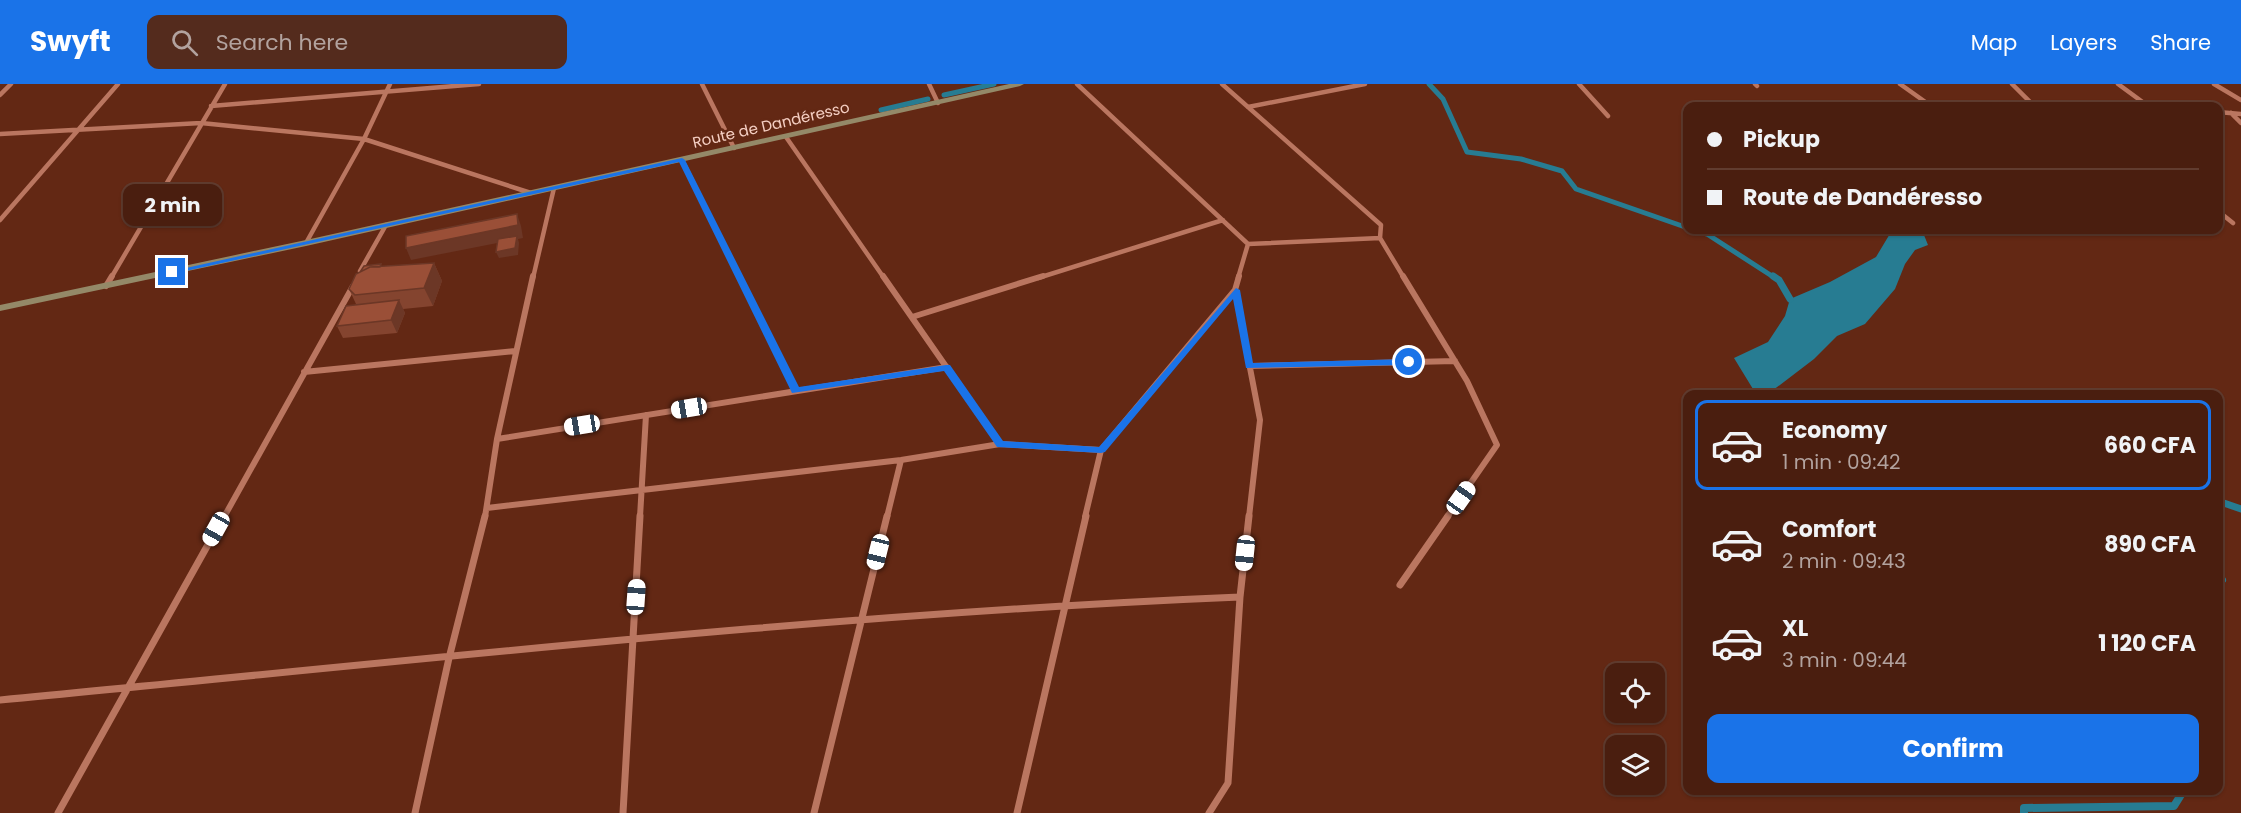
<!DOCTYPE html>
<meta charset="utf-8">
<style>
body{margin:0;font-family:Poppins,sans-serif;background:#542b1d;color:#f1f3f6;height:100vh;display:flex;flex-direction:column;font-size:22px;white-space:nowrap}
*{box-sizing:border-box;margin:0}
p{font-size:20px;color:#b2a29e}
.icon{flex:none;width:33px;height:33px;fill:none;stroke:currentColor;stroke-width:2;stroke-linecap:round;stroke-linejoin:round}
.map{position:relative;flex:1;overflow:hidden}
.side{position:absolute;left:1683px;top:306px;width:540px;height:405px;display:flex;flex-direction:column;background:#4a1e0f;border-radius:12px;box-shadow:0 2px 4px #0004,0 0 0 2px #613c2f}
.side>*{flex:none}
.banner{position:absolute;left:1683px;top:18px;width:540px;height:132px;border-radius:12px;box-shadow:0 2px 4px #0004,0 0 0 2px #613c2f;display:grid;align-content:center;height:132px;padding:0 24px;background:#4a1e0f}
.controls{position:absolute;left:1605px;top:579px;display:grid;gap:12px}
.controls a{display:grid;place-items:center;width:60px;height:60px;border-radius:12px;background:#4a1e0f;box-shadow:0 2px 4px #0004,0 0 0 2px #613c2f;font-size:30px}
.end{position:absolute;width:27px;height:27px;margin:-14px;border:8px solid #1a73e8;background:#fff;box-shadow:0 0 0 3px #fff}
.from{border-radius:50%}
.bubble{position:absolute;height:42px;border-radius:12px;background:#4a1e0f;box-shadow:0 2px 4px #0004,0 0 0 2px #613c2f;font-size:20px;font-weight:700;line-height:42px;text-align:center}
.car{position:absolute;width:18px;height:36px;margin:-18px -9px;border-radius:8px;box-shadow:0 0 4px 2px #0007;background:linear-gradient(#fff 24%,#345 0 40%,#fff 0 76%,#345 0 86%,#fff 0)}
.banner b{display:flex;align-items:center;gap:21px;height:57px;font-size:22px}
.banner b+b{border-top:2px solid #613c2f}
.banner i{width:15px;height:15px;background:#f1f3f6}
ul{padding:10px 0 0;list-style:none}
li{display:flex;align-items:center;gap:18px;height:90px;margin:0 12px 9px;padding:0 12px;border:3px solid transparent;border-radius:12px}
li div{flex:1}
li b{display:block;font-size:22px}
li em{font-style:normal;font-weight:700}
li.selected{border-color:#1a73e8}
li>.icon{width:54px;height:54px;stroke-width:1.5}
.primary-button{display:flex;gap:12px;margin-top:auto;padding:12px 24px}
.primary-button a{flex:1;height:69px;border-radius:12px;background:#1a73e8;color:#fff;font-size:24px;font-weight:700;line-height:69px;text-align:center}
header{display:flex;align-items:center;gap:36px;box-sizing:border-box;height:84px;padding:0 30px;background:#1a73e8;color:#fff}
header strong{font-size:28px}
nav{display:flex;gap:33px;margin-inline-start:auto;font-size:21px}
.search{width:420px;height:54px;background:#542b1d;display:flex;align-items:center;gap:15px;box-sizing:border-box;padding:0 21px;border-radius:12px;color:#b2a29e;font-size:22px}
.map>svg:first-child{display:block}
</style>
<header>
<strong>Swyft</strong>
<div class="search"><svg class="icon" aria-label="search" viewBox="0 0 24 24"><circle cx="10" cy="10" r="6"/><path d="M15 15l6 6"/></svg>Search here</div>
<nav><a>Map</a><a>Layers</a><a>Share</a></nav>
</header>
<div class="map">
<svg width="2241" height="729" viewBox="0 0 2241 729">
<rect width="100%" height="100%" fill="#632814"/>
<!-- water -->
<path fill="#277c92" d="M1889,146H1922L1928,161L1915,166L1905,180L1895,205L1865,240L1837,252L1814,275L1768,310H1756L1734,274L1768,258L1785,232L1790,215L1830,198L1876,173L1891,148Z"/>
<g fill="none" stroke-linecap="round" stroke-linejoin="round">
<!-- stream-far2 -->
<path stroke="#277c92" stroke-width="5" d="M1429,0L1443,15L1467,68L1521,75L1562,87L1576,105L1688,144
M944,11L994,0
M881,26L928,15
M1693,146L1707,150L1775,194"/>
<!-- stream-far1 -->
<path stroke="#277c92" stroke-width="7" d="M1773,192L1779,196L1790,215
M2218,417L2241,425"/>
<!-- stream -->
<path stroke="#277c92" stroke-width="8" d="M2218,491L2222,496L2218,497
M2024,729V724L2174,722L2184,706"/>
<!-- street-far2 -->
<path stroke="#ba7660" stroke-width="4.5" d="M390,0L364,55L531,109
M702,0L734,64
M929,0L938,19
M1077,0L1248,160L1238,194
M1222,0L1381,141L1380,154L1248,160
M1579,0L1608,32
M1755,0L1757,2
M1900,0L1931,22
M2012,0L2033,21L2066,22
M2118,0L2148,22
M2214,0L2241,16
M0,11L11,0
M211,22L479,0
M1974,22L2033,21
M1248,23L1365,0
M2218,28L2241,30
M2231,29L2241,39
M0,50L201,39L364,55L306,159
M786,53L884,194
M682,76L740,194
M2218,127L2233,139
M0,136L118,0
M1380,154L1404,194
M360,187L386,141
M111,194L225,0
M533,194L554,104
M1038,194L1223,136"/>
<!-- street-far1 -->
<path stroke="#ba7660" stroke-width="6" d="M739,192L796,307
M1403,192L1467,297L1497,361L1447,433
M106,202L112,192
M1235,206L1239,192
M912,233L1043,192
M1250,282L1455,277
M304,288L515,267
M497,355L947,283
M1000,360L1101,366L1235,206L1260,336L1249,433
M487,424L901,376L1000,360L883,192
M224,433L353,202
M485,433L497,355L533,192
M640,433L646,331
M887,433L901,376
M1085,433L1101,366"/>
<!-- street -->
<path stroke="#ba7660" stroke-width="7" d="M1400,501L1448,432
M0,616C413,577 826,530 1240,513
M58,729L224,432
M415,729L449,574L485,432
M623,729L640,432
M814,729L887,432
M1017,729L1086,432
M1209,729L1228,699L1240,513L1249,432"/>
<!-- secondary -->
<path fill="#948968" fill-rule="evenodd" d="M1009,0H1024L1020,2L306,162L0,227V221L306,156Z"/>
</g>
<!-- wall -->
<path fill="#84442f" d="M434,179L442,197L433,222L403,225L405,229L397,249L343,254L337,242L356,220L349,205L382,183Z"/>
<!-- shaded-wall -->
<path fill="#6c3726" d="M517,130L521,142L523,154L518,155L519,159L518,171L499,174L496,168L517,155L411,176L406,164Z
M434,179L442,197L433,222L424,204Z
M399,216L405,229L397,249L391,236Z"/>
<!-- building -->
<path fill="#9a4f37" stroke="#6c3726" stroke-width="1.5" d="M517,130L518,141L406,164V152Z
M517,152L515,164L496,168L498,155Z
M434,179L424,204L355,211L349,205L356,190L370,183Z
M381,180L380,183H370L360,188L364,182Z
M399,216L391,236L337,242L346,222Z"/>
<!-- route -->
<path fill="#1a73e8" d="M682,74L685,76L799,303L946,281H950L1003,357L1099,363L1236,204L1240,206L1253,279L1409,275L1413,278L1409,281L1246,284L1233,215L1105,368L1101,369L997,363L944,287L792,309L679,78L172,190L168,188Z"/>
<g text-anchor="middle" stroke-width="5" stroke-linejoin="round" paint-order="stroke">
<!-- far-street labels -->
<g font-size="15" fill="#f5cfc3" stroke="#632814">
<text transform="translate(771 41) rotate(-13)" y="5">Route de Dandéresso</text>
</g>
</g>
</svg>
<div class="controls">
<a><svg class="icon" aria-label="locate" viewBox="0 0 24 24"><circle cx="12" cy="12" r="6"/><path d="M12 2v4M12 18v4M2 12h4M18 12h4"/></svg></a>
<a><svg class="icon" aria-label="layers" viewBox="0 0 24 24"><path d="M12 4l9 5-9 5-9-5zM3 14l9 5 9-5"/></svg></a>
</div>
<i class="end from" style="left:1409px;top:278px"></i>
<i class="end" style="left:172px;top:188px"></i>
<div class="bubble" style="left:123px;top:100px;width:99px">2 min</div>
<i class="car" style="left:689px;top:324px;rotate:261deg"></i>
<i class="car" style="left:582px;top:341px;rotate:261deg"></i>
<i class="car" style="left:1461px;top:414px;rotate:35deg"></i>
<i class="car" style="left:216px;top:445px;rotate:209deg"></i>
<i class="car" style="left:878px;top:468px;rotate:194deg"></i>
<i class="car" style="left:1245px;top:469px;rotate:186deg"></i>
<i class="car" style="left:636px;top:513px;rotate:4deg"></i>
<div class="banner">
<b><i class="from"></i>Pickup</b>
<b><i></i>Route de Dandéresso</b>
</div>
<section class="side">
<ul>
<li class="selected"><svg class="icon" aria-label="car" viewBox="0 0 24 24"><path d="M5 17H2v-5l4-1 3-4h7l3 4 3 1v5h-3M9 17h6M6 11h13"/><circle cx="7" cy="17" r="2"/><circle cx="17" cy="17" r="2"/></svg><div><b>Economy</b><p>1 min · 09:42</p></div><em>660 CFA</em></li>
<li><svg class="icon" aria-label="car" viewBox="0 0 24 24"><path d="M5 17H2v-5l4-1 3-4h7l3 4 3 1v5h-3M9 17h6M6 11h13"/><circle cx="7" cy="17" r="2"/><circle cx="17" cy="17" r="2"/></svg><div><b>Comfort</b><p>2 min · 09:43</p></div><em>890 CFA</em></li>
<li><svg class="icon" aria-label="car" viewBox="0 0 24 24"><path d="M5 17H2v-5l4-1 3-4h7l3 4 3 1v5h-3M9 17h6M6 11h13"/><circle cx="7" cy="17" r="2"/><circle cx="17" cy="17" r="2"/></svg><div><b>XL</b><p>3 min · 09:44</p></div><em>1 120 CFA</em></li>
</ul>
<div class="primary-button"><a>Confirm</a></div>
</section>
</div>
